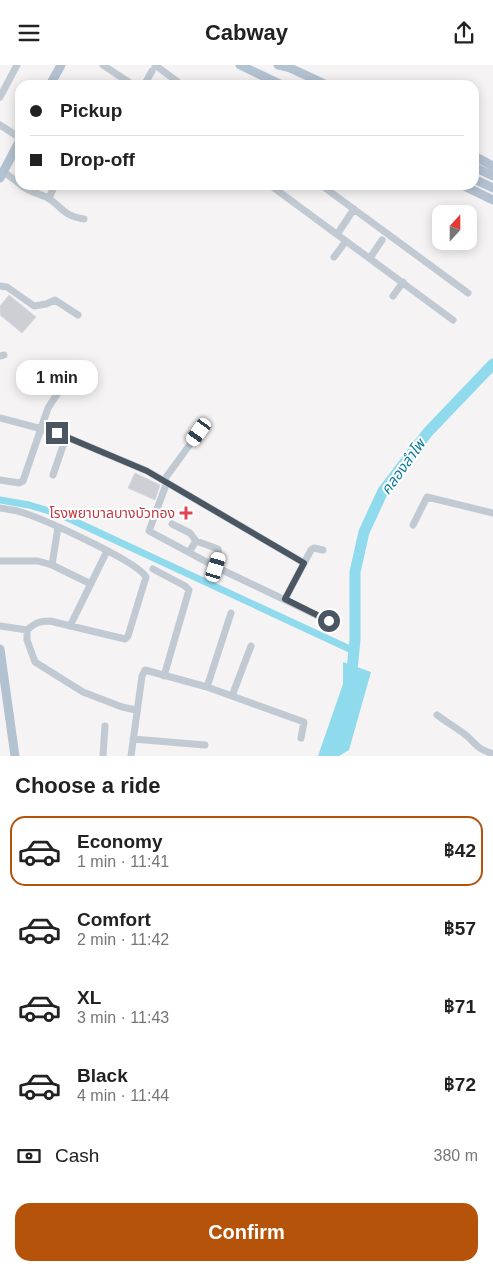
<!DOCTYPE html>
<meta charset="utf-8">
<style>
body{margin:0;font-family:Arial,"Noto Sans Thai",sans-serif;background:#f2f2f2;color:#222;height:100vh;display:flex;flex-direction:column;font-size:19px;white-space:nowrap}
*{box-sizing:border-box;margin:0}
p{font-size:16px;color:#767676}
.icon{flex:none;width:28px;height:28px;fill:none;stroke:currentColor;stroke-width:2;stroke-linecap:round;stroke-linejoin:round}
.map{position:relative;height:691px;overflow:hidden}
.side{display:flex;flex-direction:column;background:#fff;flex:1}
.side>*{flex:none}
.hud{position:absolute;left:15px;top:15px;width:464px;height:110px;border-radius:15px;box-shadow:0 2px 12px #0003;display:grid;align-content:center;height:110px;padding:0 15px;background:#fff}
.needle{width:32px;rotate:21deg}
.controls{position:absolute;left:432px;top:140px;display:grid;gap:10px}
.controls a{display:grid;place-items:center;width:45px;height:45px;border-radius:10px;background:#fff;box-shadow:0 2px 12px #0003;font-size:25px}
.end{position:absolute;width:22px;height:22px;margin:-11px;border:6px solid #4a5661;background:#fff;box-shadow:0 0 0 2px #fff}
.from{border-radius:50%}
.bubble{position:absolute;height:35px;border-radius:15px;background:#fff;box-shadow:0 2px 12px #0003;font-size:16px;font-weight:700;line-height:35px;text-align:center}
.car{position:absolute;width:15px;height:30px;margin:-15px -8px;border-radius:6px;box-shadow:0 0 4px 1px #0007;background:linear-gradient(#fff 24%,#345 0 40%,#fff 0 76%,#345 0 86%,#fff 0)}
.hud b{display:flex;align-items:center;gap:18px;height:48px;font-size:19px}
.hud b+b{border-top:1px solid #e0e0e0}
.hud i{width:12px;height:12px;background:#222}
ul{padding:0;list-style:none}
li{display:flex;align-items:center;gap:15px;height:70px;margin:0 10px 8px;padding:0 5px;border:2px solid transparent;border-radius:15px}
li div{flex:1}
li b{display:block;font-size:19px}
li em{font-style:normal;font-weight:700}
li.current{border-color:#b45309}
li>.icon{width:45px;height:45px;stroke-width:1.5}
h2{padding:0 15px;font-size:22px;line-height:60px}
.pay{display:flex;align-items:center;gap:12px;height:55px;padding:0 15px;font-size:19px}
.pay p{margin-inline-start:auto}
.primary-button{display:flex;gap:10px;margin-top:auto;padding:10px 15px}
.primary-button a{flex:1;height:58px;border-radius:15px;background:#b45309;color:#fff;font-size:20px;font-weight:700;line-height:58px;text-align:center}
header{display:flex;justify-content:space-between;align-items:center;height:65px;padding:0 15px;background:#fff;font-size:22px;font-weight:700}
.map>svg:first-child{display:block}
</style>
<header><svg class="icon" aria-label="menu" viewBox="0 0 24 24"><path d="M4 6h16M4 12h16M4 18h16"/></svg>Cabway<svg class="icon" aria-label="share" viewBox="0 0 24 24"><path d="M12 15V3M7 8l5-5 5 5M5 13v7h14v-7"/></svg></header>
<div class="map">
<svg width="493" height="691" viewBox="0 0 493 691">
<rect width="100%" height="100%" fill="#f5f3f3"/>
<!-- water -->
<path fill="#90daee" d="M343,597L371,607L349,685L339,691H318L343,619Z"/>
<g fill="none" stroke-linecap="round" stroke-linejoin="round">
<!-- canal -->
<path stroke="#90daee" stroke-width="7" d="M0,435L29,440L59,449L354,586"/>
<!-- river -->
<path stroke="#90daee" stroke-width="11" d="M351,615L355,575V507L364,467L383,426L428,367L493,299"/>
</g>
<!-- building -->
<path fill="#cdcfd5" stroke="#d7d9de" d="M9,230L36,252L22,268L0,250V241Z
M135,408L160,420L155,435L128,423Z"/>
<g fill="none" stroke-linecap="round" stroke-linejoin="round">
<!-- minor -->
<path stroke="#c1cad2" stroke-width="7" d="M103,0L133,20
M155,0L182,20
M144,20L152,6
M0,32L17,0
M0,60L20,73
M4,107L20,119
M21,120C29,127 37,128 46,132C63,141 60,150 84,154
M270,120L453,255
M321,120L468,228
M49,133L55,120
M338,168L354,144
M334,192L346,176
M370,193L382,175
M0,221L7,222L34,241L46,239L55,235L78,250
M393,231L403,217
M0,291L4,290
M0,353L57,368L147,406L304,498
M53,410L66,372
M0,415L19,418L23,416L48,343L69,311
M164,415L199,367
M167,417L149,466L216,502L329,556
M0,443C9,444 18,446 27,449C47,456 137,496 146,512L128,571L125,574L50,556C39,556 35,558 27,565L0,561
M172,459L190,468L196,476
M413,460L427,432L493,448
M189,487L196,476L218,484L219,490L216,502
M0,496H38L52,500L91,519
M52,500L58,462
M153,504L185,521L189,525L164,611
M285,534L311,485L314,483L323,485
M70,561L107,486
M27,565V575L35,597L83,627L122,642L136,645
M207,622L231,548
M232,631L251,581
M437,650C446,657 457,663 467,671C478,681 476,683 493,689
M133,674L205,680
M103,691L105,661
M131,691L142,611L145,605L207,622L304,657L301,673"/>
<!-- major -->
<path stroke="#b3c2d1" stroke-width="9" d="M240,0L282,20
M278,0L290,3L327,20
M50,20L61,0
M474,91L493,101
M474,102L493,111
M0,113L20,75
M474,114L493,123
M462,120L493,135
M0,584L15,691"/>
</g>
<g fill="none" stroke-linecap="round" stroke-linejoin="round">
<!-- route -->
<path stroke="#4a5661" stroke-width="6" d="M57,368L147,406L304,498L285,534L329,556"/>
</g>
<!-- markers -->
<path fill="#e0444e" stroke="#fff" stroke-width="2" d="M183.5 440.5h5v5h5v5h-5v5h-5v-5h-5v-5h5z"/>
<g text-anchor="middle" stroke-width="4" stroke-linejoin="round" paint-order="stroke">
<!-- health labels -->
<g font-size="14" fill="#be3a42" stroke="#fff" text-anchor="end">
<text x="175" y="453">โรงพยาบาลบางบัวทอง</text>
</g>
<!-- water labels -->
<g font-size="15" font-style="italic" fill="#0c7c9b" stroke="#fff">
<text transform="translate(403 402) rotate(-54)" y="5">คลองลำโพ</text>
</g>
</g>
</svg>
<div class="controls">
<a><svg class="needle" viewBox="-14 -14 28 28"><path d="M0-13l5 13h-10z" fill="#e53935"/><path d="M0 13l5-13h-10z" fill="#767676"/></svg></a>
</div>
<i class="end from" style="left:329px;top:556px"></i>
<i class="end" style="left:57px;top:368px"></i>
<div class="bubble" style="left:16px;top:295px;width:82px">1 min</div>
<i class="car" style="left:199px;top:367px;rotate:216deg"></i>
<i class="car" style="left:216px;top:502px;rotate:17deg"></i>
<div class="hud">
<b><i class="from"></i>Pickup</b>
<b><i></i>Drop-off</b>
</div>
</div>
<section class="side">
<h2>Choose a ride</h2>
<ul>
<li class="current"><svg class="icon" aria-label="car" viewBox="0 0 24 24"><path d="M5 17H2v-5l4-1 3-4h7l3 4 3 1v5h-3M9 17h6M6 11h13"/><circle cx="7" cy="17" r="2"/><circle cx="17" cy="17" r="2"/></svg><div><b>Economy</b><p>1 min · 11:41</p></div><em>฿42</em></li>
<li><svg class="icon" aria-label="car" viewBox="0 0 24 24"><path d="M5 17H2v-5l4-1 3-4h7l3 4 3 1v5h-3M9 17h6M6 11h13"/><circle cx="7" cy="17" r="2"/><circle cx="17" cy="17" r="2"/></svg><div><b>Comfort</b><p>2 min · 11:42</p></div><em>฿57</em></li>
<li><svg class="icon" aria-label="car" viewBox="0 0 24 24"><path d="M5 17H2v-5l4-1 3-4h7l3 4 3 1v5h-3M9 17h6M6 11h13"/><circle cx="7" cy="17" r="2"/><circle cx="17" cy="17" r="2"/></svg><div><b>XL</b><p>3 min · 11:43</p></div><em>฿71</em></li>
<li><svg class="icon" aria-label="car" viewBox="0 0 24 24"><path d="M5 17H2v-5l4-1 3-4h7l3 4 3 1v5h-3M9 17h6M6 11h13"/><circle cx="7" cy="17" r="2"/><circle cx="17" cy="17" r="2"/></svg><div><b>Black</b><p>4 min · 11:44</p></div><em>฿72</em></li>
</ul>
<div class="pay"><svg class="icon" aria-label="cash" viewBox="0 0 24 24"><path d="M3 7h18v10H3z"/><circle cx="12" cy="12" r="2"/></svg>Cash<p>380 m</p></div>
<div class="primary-button"><a>Confirm</a></div>
</section>
